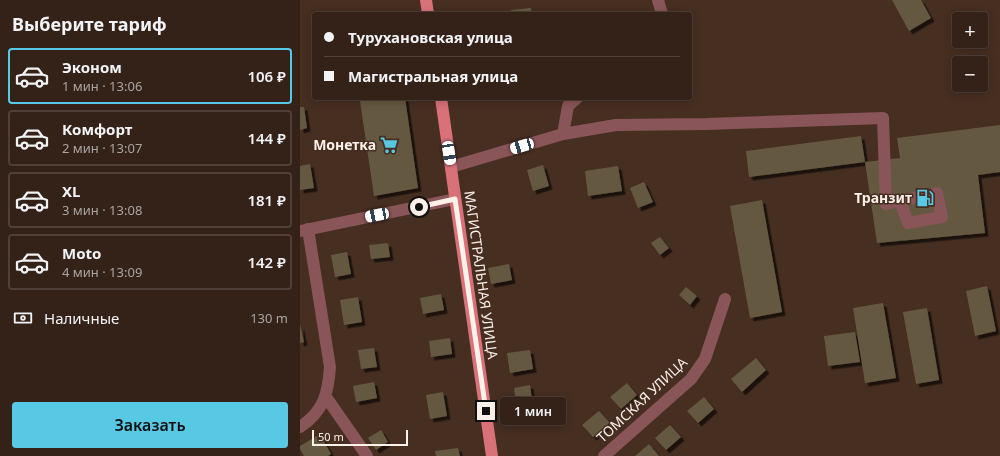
<!DOCTYPE html>
<html lang="ru">
<meta charset="utf-8">
<style>
body{margin:0;font-family:"Noto Sans",sans-serif;background:#3f2f26;color:#f1f3f6;height:100vh;display:flex;flex-direction:column;font-size:15px;white-space:nowrap}
*{box-sizing:border-box;margin:0}
p{font-size:13px;color:#a9a4a2}
.icon{flex:none;width:22px;height:22px;fill:none;stroke:currentColor;stroke-width:2;stroke-linecap:round;stroke-linejoin:round}
.map{position:relative;flex:1;overflow:hidden}
.side{display:flex;flex-direction:column;background:#342219;width:300px}
.side>*{flex:none}
.top-card{position:absolute;left:12px;top:12px;width:380px;height:88px;border-radius:4px;box-shadow:0 2px 10px #0003,0 0 0 1px #4e3f38;display:grid;align-content:center;height:88px;padding:0 12px;background:#342219}
.controls{position:absolute;left:652px;top:12px;display:grid;gap:8px}
.controls a{display:grid;place-items:center;width:36px;height:36px;border-radius:4px;background:#342219;box-shadow:0 2px 10px #0003,0 0 0 1px #4e3f38;font-size:20px}
.scale{position:absolute;left:12px;bottom:10px;width:96px;box-sizing:border-box;padding-left:4px;border:2px solid #fdf1ea;border-top:0;font-size:11px;line-height:14px;white-space:nowrap;color:#fdf1ea;-webkit-text-stroke:3px #462e21;paint-order:stroke}
.end{position:absolute;width:18px;height:18px;margin:-9px;border:5px solid #fdf1ea;background:#111;box-shadow:0 0 0 2px #111}
.from{border-radius:50%}
.bubble{position:absolute;height:28px;border-radius:4px;background:#342219;box-shadow:0 2px 10px #0003,0 0 0 1px #4e3f38;font-size:13px;font-weight:600;line-height:28px;text-align:center}
.car{position:absolute;width:12px;height:24px;margin:-12px -6px;border-radius:5px;box-shadow:0 0 3px 1px #0007;background:linear-gradient(#fff 24%,#345 0 40%,#fff 0 76%,#345 0 86%,#fff 0)}
.top-card b{display:flex;align-items:center;gap:14px;height:38px;font-size:15px}
.top-card b+b{border-top:1px solid #4e3f38}
.top-card i{width:10px;height:10px;background:#f1f3f6}
ul{padding:0;list-style:none}
li{display:flex;align-items:center;gap:12px;height:56px;margin:0 8px 6px;padding:0 4px;border:2px solid #4e3f38;border-radius:4px}
li div{flex:1}
li b{display:block;font-size:15px}
li em{font-style:normal;font-weight:600}
li.current{border-color:#58c9e4}
li>.icon{width:36px;height:36px;stroke-width:1.5}
h2{padding:0 12px;font-size:18px;line-height:48px}
.pay{display:flex;align-items:center;gap:10px;height:44px;padding:0 12px;font-size:15px}
.pay p{margin-inline-start:auto}
.button{display:flex;gap:8px;margin-top:auto;padding:8px 12px}
.button a{flex:1;height:46px;border-radius:4px;background:#58c9e4;color:#111;font-size:16px;font-weight:600;line-height:46px;text-align:center}
main{display:flex;flex:1;min-height:0}
.map>svg:first-child{display:block}
</style>
<main>
<section class="side">
<h2>Выберите тариф</h2>
<ul>
<li class="current"><svg class="icon" aria-label="car" viewBox="0 0 24 24"><path d="M5 17H2v-5l4-1 3-4h7l3 4 3 1v5h-3M9 17h6M6 11h13"/><circle cx="7" cy="17" r="2"/><circle cx="17" cy="17" r="2"/></svg><div><b>Эконом</b><p>1 мин · 13:06</p></div><em>106 ₽</em></li>
<li><svg class="icon" aria-label="car" viewBox="0 0 24 24"><path d="M5 17H2v-5l4-1 3-4h7l3 4 3 1v5h-3M9 17h6M6 11h13"/><circle cx="7" cy="17" r="2"/><circle cx="17" cy="17" r="2"/></svg><div><b>Комфорт</b><p>2 мин · 13:07</p></div><em>144 ₽</em></li>
<li><svg class="icon" aria-label="car" viewBox="0 0 24 24"><path d="M5 17H2v-5l4-1 3-4h7l3 4 3 1v5h-3M9 17h6M6 11h13"/><circle cx="7" cy="17" r="2"/><circle cx="17" cy="17" r="2"/></svg><div><b>XL</b><p>3 мин · 13:08</p></div><em>181 ₽</em></li>
<li><svg class="icon" aria-label="car" viewBox="0 0 24 24"><path d="M5 17H2v-5l4-1 3-4h7l3 4 3 1v5h-3M9 17h6M6 11h13"/><circle cx="7" cy="17" r="2"/><circle cx="17" cy="17" r="2"/></svg><div><b>Moto</b><p>4 мин · 13:09</p></div><em>142 ₽</em></li>
</ul>
<div class="pay"><svg class="icon" aria-label="cash" viewBox="0 0 24 24"><path d="M3 7h18v10H3z"/><circle cx="12" cy="12" r="2"/></svg>Наличные<p>130 m</p></div>
<div class="button"><a>Заказать</a></div>
</section>
<div class="map">
<svg width="700" height="456" viewBox="0 0 700 456">
<defs>
<filter id="shadow"><feDropShadow dx="3.5" dy="3.5" stdDeviation="0" flood-color="#0009"/></filter>
</defs>
<rect width="100%" height="100%" fill="#462e21"/>
<!-- building -->
<path fill="#65583f" filter="url(#shadow)" d="M592,0H621L631,18L609,31Z
M231,8V14H212L211,10Z
M94,98H105L118,188L74,196L60,101Z
M0,107H4L7,128L0,130Z
M700,125V172L678,175L685,233L577,243L565,162L600,158L597,138Z
M561,136L565,162L449,177L446,151Z
M10,164L14,188L0,190V166Z
M243,165L249,186L233,191L227,170Z
M318,166L322,191L288,196L285,171Z
M344,182L353,202L338,208L330,188Z
M462,200L482,312L450,318L430,206Z
M360,237L369,248L360,255L351,243Z
M88,243L90,257L71,259L69,245Z
M47,252L51,274L35,277L31,255Z
M209,264L212,280L191,284L188,268Z
M687,286L696,331L675,336L666,291Z
M386,287L397,296L390,305L379,295Z
M141,294L144,310L123,314L120,298Z
M58,297L62,322L44,325L40,300Z
M583,303L596,378L565,383L553,308Z
M627,308L639,380L616,384L603,312Z
M0,324L4,342L0,343Z
M555,332L560,362L528,366L524,336Z
M150,338L152,354L131,357L129,341Z
M74,348L77,367L61,369L58,350Z
M230,350L233,369L210,373L207,353Z
M456,358L466,370L442,392L431,379Z
M74,382L77,398L56,402L53,386Z
M327,383L337,395L321,409L310,397Z
M230,385L233,407L217,409L214,388Z
M143,392L147,416L130,419L126,395Z
M404,397L414,409L398,423L387,411Z
M299,411L310,423L293,437L282,425Z
M370,425L381,437L366,450L355,438Z
M81,430L88,442L76,450L68,438Z
M20,434L31,454L28,456H4L0,449V446Z
M349,444L359,456H335Z
M158,448L160,456H136L135,451Z"/>
<g fill="none" stroke-linecap="round" stroke-linejoin="round">
<!-- minor -->
<path stroke="#895558" stroke-width="12" d="M358,0L362,14
M263,134L268,106L277,98
M151,167L263,134L316,125L407,124L583,118L586,204L637,193L642,217L608,223L600,201
M1,231L155,199
M26,397L67,456
M0,427C24,411 28,394 30,367L8,229
M304,456L391,379L405,359L425,299"/>
<!-- major -->
<path stroke="#d97179" stroke-width="12" d="M126,0L128,14
M141,98L192,456"/>
</g>
<g fill="none" stroke-linecap="round" stroke-linejoin="round">
<!-- route -->
<path stroke="#fdf1ea" stroke-width="5" d="M119,207L155,199L186,411"/>
</g>
<!-- icons -->
<defs>
<g id="supermarket-bare" transform="scale(1.38)"><path d="M-6-5.5h2.5l.6 2H6L4.5 2H-2.5L-4.4-4H-6ZM-1.5 3.2a1.3 1.3 0 1 0 .1 0ZM3 3.2a1.3 1.3 0 1 0 .1 0Z" fill="#58c9e4" stroke="#462e21" stroke-width="2.5" paint-order="stroke"/></g>
<g id="fuel-bare" transform="scale(1.38)"><path d="M-5.5-6h7V0h2V4h1.3V-2.5L3-4.5l.8-.8L6-3V5H2.5V1h-1V6h-7ZM-4.2-4.7v3.2H.2V-4.7Z" fill="#58c9e4" stroke="#462e21" stroke-width="2.5" paint-order="stroke"/></g>
</defs>
<g fill-rule="evenodd">
<use href="#supermarket-bare" x="89" y="145"/>
<use href="#fuel-bare" x="625" y="198"/>
</g>
<g text-anchor="middle" stroke-width="3" stroke-linejoin="round" paint-order="stroke">
<!-- poi labels -->
<g font-size="14" font-weight="bold" fill="#fdf1ea" stroke="#462e21" text-anchor="end">
<text x="76" y="150">Монетка</text>
<text x="612" y="203">Транзит</text>
</g>
<!-- street labels -->
<g font-size="14" fill="#fdf1ea" stroke="#462e21">
<text transform="translate(181 275) rotate(82)" y="5">МАГИСТРАЛЬНАЯ УЛИЦА</text>
<text transform="translate(342 400) rotate(-43)" y="5">ТОМСКАЯ УЛИЦА</text>
</g>
</g>
</svg>
<div class="controls">
<a>+</a>
<a>−</a>
</div>
<div class="scale">50 m</div>
<i class="end from" style="left:119px;top:207px"></i>
<i class="end" style="left:186px;top:411px"></i>
<div class="bubble" style="left:200px;top:397px;width:66px">1 мин</div>
<i class="car" style="left:222px;top:146px;rotate:254deg"></i>
<i class="car" style="left:149px;top:153px;rotate:171deg"></i>
<i class="car" style="left:77px;top:215px;rotate:259deg"></i>
<div class="top-card">
<b><i class="from"></i>Турухановская улица</b>
<b><i></i>Магистральная улица</b>
</div>
</div>
</main>
